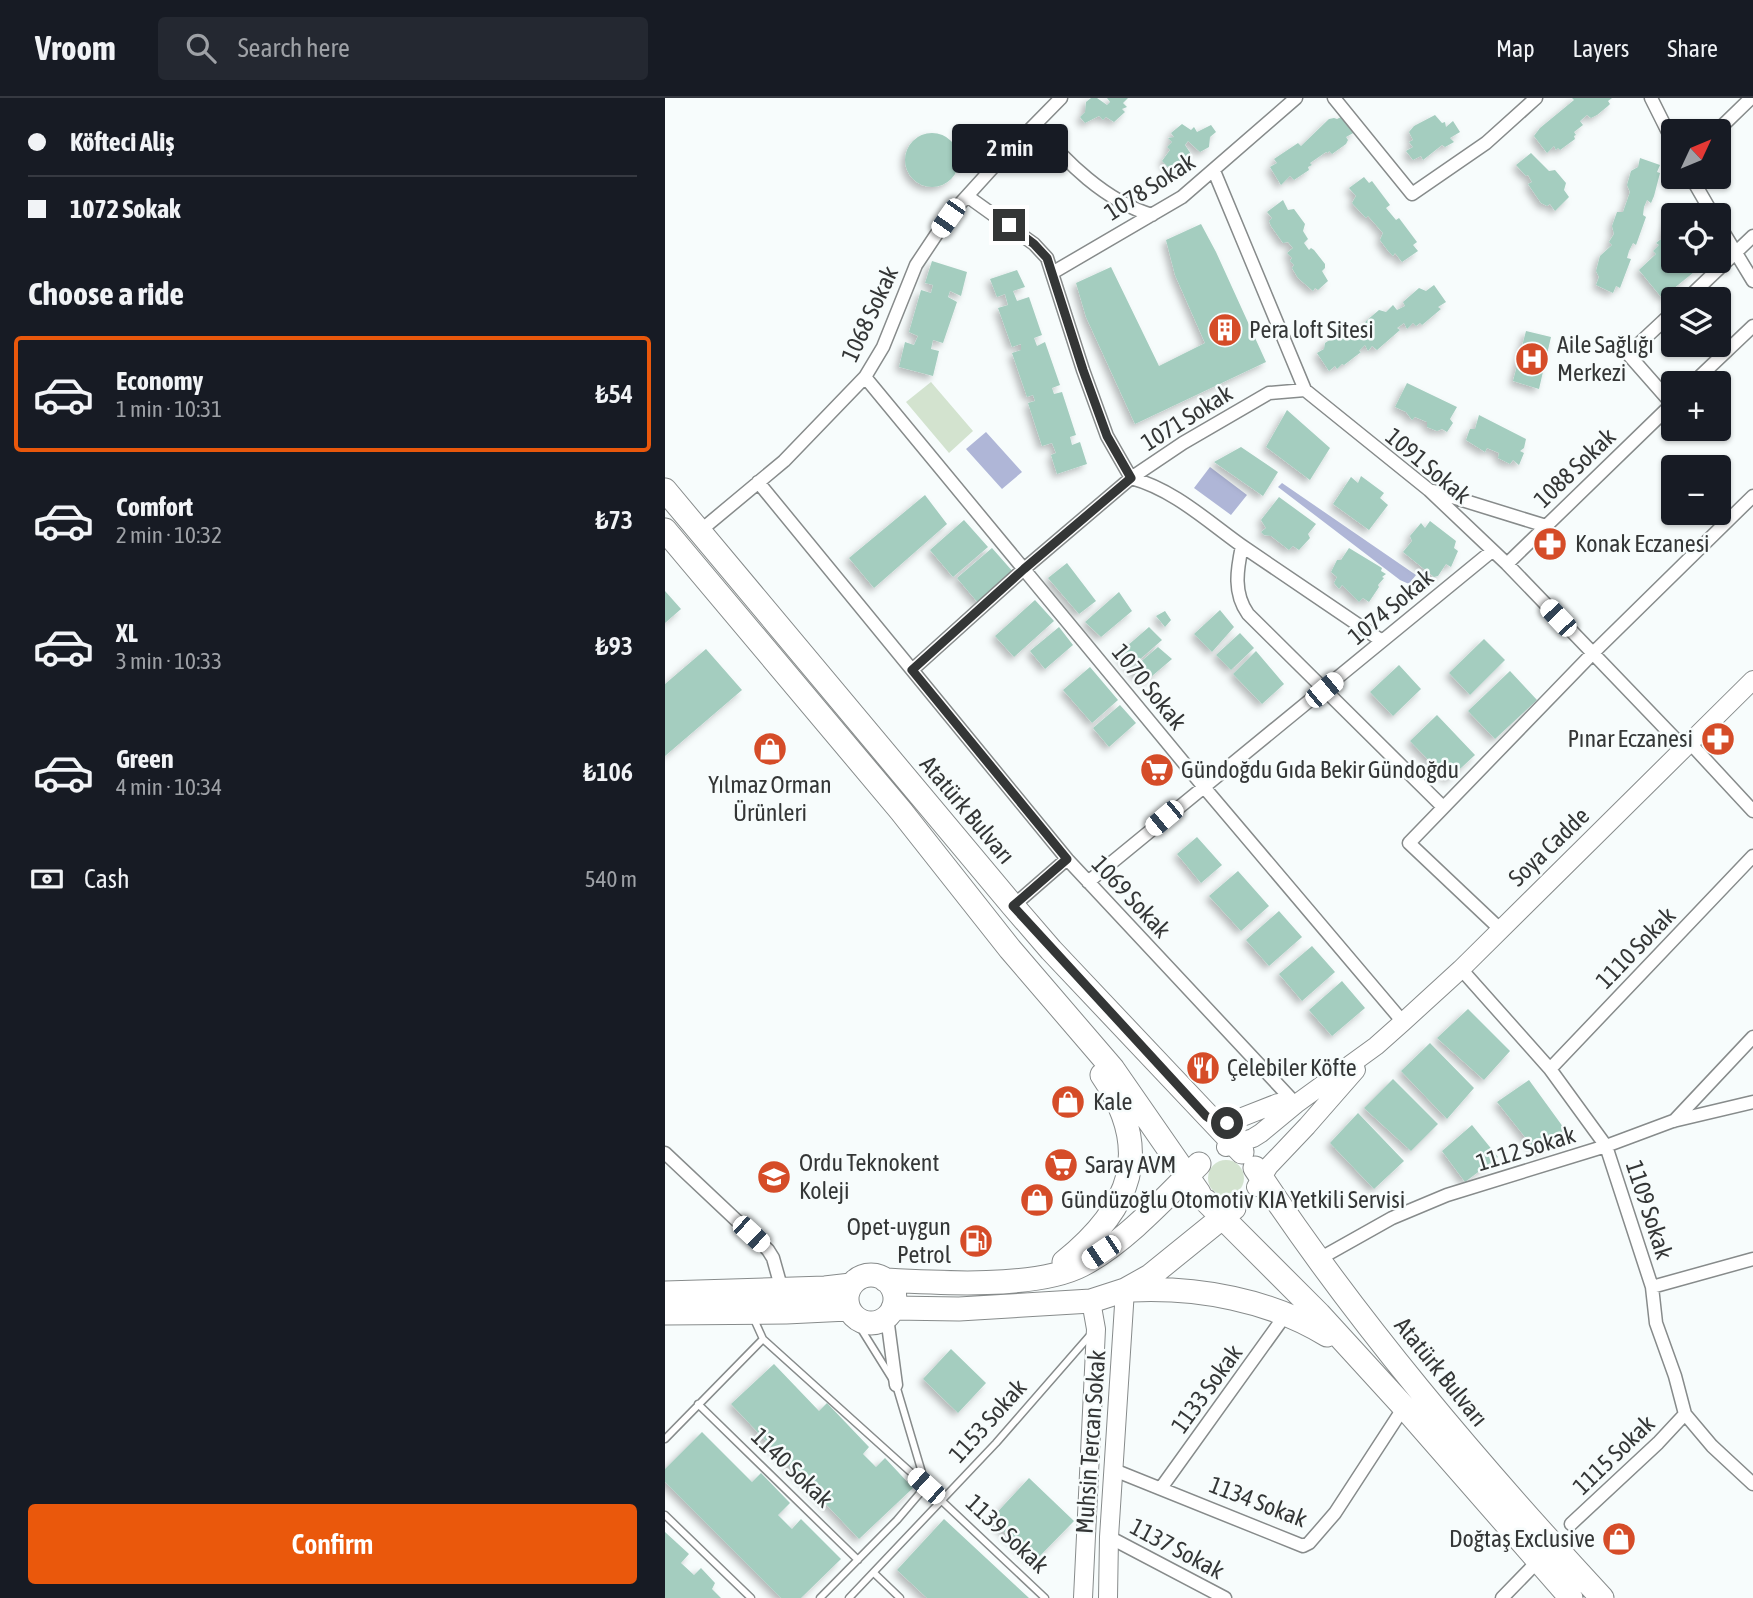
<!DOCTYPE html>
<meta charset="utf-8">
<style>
body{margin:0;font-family:"Asap Condensed",sans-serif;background:#242831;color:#f1f3f6;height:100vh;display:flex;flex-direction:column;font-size:26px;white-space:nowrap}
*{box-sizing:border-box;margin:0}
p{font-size:23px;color:#9ea1a6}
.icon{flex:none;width:38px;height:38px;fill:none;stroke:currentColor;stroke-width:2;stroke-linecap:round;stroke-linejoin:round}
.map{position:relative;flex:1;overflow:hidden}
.panel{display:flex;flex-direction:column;background:#171b24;width:665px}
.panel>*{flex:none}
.banner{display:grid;align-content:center;height:154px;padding:0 28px;background:#171b24}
.needle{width:46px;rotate:46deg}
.controls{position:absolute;left:996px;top:21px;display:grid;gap:14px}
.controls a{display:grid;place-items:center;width:70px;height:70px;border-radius:7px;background:#171b24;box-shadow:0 2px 5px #0004;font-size:35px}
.end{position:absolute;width:32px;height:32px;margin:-16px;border:9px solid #343636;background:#fff;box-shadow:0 0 0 4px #fff}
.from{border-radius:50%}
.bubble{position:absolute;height:49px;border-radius:7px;background:#171b24;box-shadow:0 2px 5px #0004;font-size:23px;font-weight:600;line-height:49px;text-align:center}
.car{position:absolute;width:21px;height:42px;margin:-21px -10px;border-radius:9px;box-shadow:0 0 5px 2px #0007;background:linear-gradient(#fff 24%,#345 0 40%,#fff 0 76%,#345 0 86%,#fff 0)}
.banner b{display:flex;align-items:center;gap:24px;height:66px;font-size:26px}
.banner b+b{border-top:2px solid #363941}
.banner i{width:18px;height:18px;background:#f1f3f6}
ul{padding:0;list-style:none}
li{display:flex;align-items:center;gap:21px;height:116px;margin:0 14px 10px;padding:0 14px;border:4px solid transparent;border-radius:7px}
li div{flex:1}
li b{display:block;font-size:26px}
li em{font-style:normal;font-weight:600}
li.active{border-color:#ea580c}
li>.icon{width:63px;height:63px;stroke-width:1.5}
h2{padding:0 28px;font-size:32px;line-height:84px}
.pay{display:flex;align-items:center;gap:18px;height:77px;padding:0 28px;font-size:26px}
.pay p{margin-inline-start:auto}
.button{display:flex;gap:14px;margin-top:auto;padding:14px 28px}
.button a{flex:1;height:80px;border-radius:7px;background:#ea580c;color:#fff;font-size:28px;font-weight:600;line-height:80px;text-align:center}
header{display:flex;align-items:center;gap:42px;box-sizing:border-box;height:98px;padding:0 35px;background:#171b24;border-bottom:2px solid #363941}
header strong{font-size:33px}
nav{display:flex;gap:38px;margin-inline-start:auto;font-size:24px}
.search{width:490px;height:63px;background:#242831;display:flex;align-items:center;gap:18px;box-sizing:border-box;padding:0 24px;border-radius:7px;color:#9ea1a6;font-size:26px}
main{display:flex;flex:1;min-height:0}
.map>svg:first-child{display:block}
</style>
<header>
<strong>Vroom</strong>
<div class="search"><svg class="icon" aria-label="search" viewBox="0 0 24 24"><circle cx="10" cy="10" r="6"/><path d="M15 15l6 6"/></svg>Search here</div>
<nav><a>Map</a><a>Layers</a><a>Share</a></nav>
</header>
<main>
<section class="panel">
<div class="banner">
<b><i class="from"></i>Köfteci Aliş</b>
<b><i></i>1072 Sokak</b>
</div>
<h2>Choose a ride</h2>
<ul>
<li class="active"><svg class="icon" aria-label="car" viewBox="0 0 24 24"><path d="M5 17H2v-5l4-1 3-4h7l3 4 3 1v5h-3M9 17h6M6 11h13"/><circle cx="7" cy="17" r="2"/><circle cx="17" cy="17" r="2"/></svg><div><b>Economy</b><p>1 min · 10:31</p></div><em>₺54</em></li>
<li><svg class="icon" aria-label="car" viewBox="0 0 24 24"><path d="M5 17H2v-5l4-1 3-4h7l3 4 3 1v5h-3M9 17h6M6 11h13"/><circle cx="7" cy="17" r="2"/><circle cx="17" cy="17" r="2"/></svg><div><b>Comfort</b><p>2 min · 10:32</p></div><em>₺73</em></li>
<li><svg class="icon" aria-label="car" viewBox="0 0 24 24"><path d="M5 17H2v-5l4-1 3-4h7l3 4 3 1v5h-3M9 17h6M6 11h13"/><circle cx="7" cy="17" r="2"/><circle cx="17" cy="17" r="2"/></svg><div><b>XL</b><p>3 min · 10:33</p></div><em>₺93</em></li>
<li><svg class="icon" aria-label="car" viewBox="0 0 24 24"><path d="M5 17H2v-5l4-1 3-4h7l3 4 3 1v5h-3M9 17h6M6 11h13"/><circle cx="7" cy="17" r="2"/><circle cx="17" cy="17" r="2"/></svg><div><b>Green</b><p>4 min · 10:34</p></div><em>₺106</em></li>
</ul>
<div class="pay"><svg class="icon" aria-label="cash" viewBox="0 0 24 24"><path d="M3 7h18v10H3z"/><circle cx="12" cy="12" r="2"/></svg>Cash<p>540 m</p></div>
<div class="button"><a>Confirm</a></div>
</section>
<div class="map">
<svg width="1088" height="1500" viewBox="0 0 1088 1500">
<defs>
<filter id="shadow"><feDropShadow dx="-4" dy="4" stdDeviation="3.5" flood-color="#0004"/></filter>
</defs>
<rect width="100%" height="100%" fill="#f7fcfc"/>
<!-- green -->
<path fill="#d3e3cf" d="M266,284L308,333L284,355L241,304Z
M543 1080a18 18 0 1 1 36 0a18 18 0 1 1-36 0Z"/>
<!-- water -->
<path fill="#afb6d7" d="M321,334L357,374L337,391L301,351Z
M545,369L582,397L566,417L529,390Z
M617,385L751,477L744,486L735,482L613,389Z"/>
<!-- building -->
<path fill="#a4cdbf" filter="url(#shadow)" d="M426,0H432L442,7L445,4L442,0H463L458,5L462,9L457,11L460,14L449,24L441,19L438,22L434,18L420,25L415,19L420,14L421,4Z
M907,0H947L943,3L945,6L943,8L932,17L926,20L922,17L915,23L918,27L909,34L911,37L909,38L910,41L895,52L893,50L891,52L889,48L882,55L869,38L875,30L909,2Z
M770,17L777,25L780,24L781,29L788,23L795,34L785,40L789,44L780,49L777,47L758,62L756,58L748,62L741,53L748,49L744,44L748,42L744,34L749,28Z
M678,18L690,34L681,39L683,42L681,46L667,56L664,53L663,55L661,54L645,65L647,67L643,69L644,72L629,82L625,78L616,87L605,69L612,65L609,61L633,45L636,48L664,21L669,20L672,21Z
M517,26L526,32L529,29L532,34L546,27L551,34L545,39L544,49L535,54L523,43L520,47L526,56V64L520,69L516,67L508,74L497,63L505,52L502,49L507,44L503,40L509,39L506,35Z
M240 62a27 27 0 1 1 54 0a27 27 0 1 1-54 0Z
M866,55L884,73L890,72L901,85L899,92L904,99L890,113L885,106L882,108L876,105L863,86L867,84L863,77L861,78L851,67Z
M975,60L995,67L992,74L995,75L989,98L986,105L982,102L979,109L978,117L981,119L971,147L968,145L964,153L962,160L966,161L955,190L951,188L948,195L931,187L934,179L931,173L935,158L947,147L944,144L949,136L947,128L952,114H958L965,94L962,87L966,73L973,69Z
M699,79L704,85L707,83L725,107L721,110L731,122L734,120L752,144L748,147L753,153L737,164L730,155L728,158L724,154L715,142L718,135L703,118L701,120L687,105L691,98L684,90Z
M618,102L623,112L629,111L640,126L638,133L643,141L639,145L644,152L646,150L649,152L660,166V170L657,173L663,183L653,192L650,190L648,193L633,180L627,170L629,167L625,163L627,160L622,155L628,150L623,144L618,145L606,128L604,123L607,120L602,114Z
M1008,117V163H1042L1032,171L1029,168L1025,171L1029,174L997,200L974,172L991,156L988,153L994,147L991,145L1000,138L996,135L1002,130L999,128L1004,125L1002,121Z
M536,126L551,154L601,264L470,326L421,219L411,185L446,169L494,268L540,245L510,177L501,142Z
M267,163L302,174L296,198L285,193L283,199L292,204L278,245L268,242L266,251L274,253L268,278L234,269L240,244L249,247L253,238L244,234L256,192L266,195L268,187L260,185Z
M352,172L360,189L348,193L352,203L364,199L377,237L369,240L372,248L380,244L395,287L387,290L389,296L397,294L411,337L405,339L407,347L415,344L422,366L392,376L386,357L391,355L387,345L377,348L363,305L370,303L368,297L362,299L347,255L356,252V246L347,249L333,210L343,207L340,196L332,199L325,181Z
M769,187L781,204L773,209L776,211L757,227L755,225L751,228L748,225L742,231L739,225L732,230L735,232L712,252L707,248L703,253L700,247L694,253L696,254L679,267L677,266L672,271L670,268L664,273L652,255L659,251L660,245L677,234L681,236L688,231L696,232L701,223L714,212L721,214L728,207L732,212L740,208L738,204L754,190L761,193Z
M861,233L886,239L874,291L848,283Z
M742,285L792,309L785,321L788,325L782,334L777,331L772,333L762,329V324L750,319L747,322L741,314L730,309Z
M622,312L665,350L645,382L601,349Z
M814,317L861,341L859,350L855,353L859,355L854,367L848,362L845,366L833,360L834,355L822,350L820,354L801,342L805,331H810Z
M576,349L613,374L598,398L549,364Z
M696,378L719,395L715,400L723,407L704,432L668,406L686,379L693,385Z
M260,397L282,426L209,490L184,460Z
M614,399L651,426L643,436L645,440L634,452L628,448L624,452L606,438L599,437L596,434L601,430L596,422Z
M299,422L323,449L288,479L265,452Z
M765,423L791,443L789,450L793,453L786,469L781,466L773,478L769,479L738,454L747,443L745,438L756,425L760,430Z
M327,450L349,475L314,506L292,480Z
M684,450L717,470L716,473L721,476L717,479L719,480L713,487L714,489L704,504L698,500L694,504L677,487L674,491L669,485L672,479L666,474L672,462H676Z
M402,465L431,503L414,516L383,480Z
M0,493L16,511L0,525Z
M454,494L467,513L436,539L420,524Z
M370,502L389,523L349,559L330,538Z
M555,512L569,529L547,554L529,536Z
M500,513L506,522L500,529L491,518Z
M394,529L408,547L380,571L365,553Z
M484,529L497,542L465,570L454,555Z
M575,535L589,550L566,572L551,557Z
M819,541L840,562L805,597L784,575Z
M493,549L507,561L480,584L466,572Z
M41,551L77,592L0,658V586Z
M591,553L619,586L597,606L568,576Z
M734,567L756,591L728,618L705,594Z
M425,569L453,602L427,625L398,592Z
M845,573L872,602L830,641L803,613Z
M455,607L471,625L444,649L428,630Z
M772,617L810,657L783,682L745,643Z
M532,739L557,767L536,785L512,756Z
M573,773L604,808L576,833L544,798Z
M614,813L637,839L604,868L581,842Z
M647,848L670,874L637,903L614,876Z
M677,883L700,910L667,938L644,912Z
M803,911L845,953L819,982L772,940Z
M765,945L809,990L782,1021L736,973Z
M728,981L773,1026L746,1053L699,1010Z
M864,982L901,1033L872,1054L832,1004Z
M693,1015L739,1063L709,1091L665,1045Z
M807,1027L833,1059L800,1084L777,1053Z
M286,1251L321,1285L293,1315L258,1281Z
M109,1266L154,1313L162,1305L204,1349L198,1356L211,1369L220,1360L248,1390L194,1441L66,1306Z
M37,1334L87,1384L96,1375L125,1405L113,1417L127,1431L136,1421L176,1461L136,1500H116L0,1384V1371Z
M364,1380L409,1423L370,1463L326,1421Z
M279,1421L364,1500H262L232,1472Z
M0,1434L24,1456L16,1465L29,1477L36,1470L50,1485L47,1491L56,1500H0Z"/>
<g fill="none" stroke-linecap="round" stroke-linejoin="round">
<!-- lane casing -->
<g stroke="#878b8b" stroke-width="9">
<path id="lane" d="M188,1218L231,1287L261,1388L380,1500
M88,1219L98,1241L261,1388L232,1422L155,1500
M33,1306L193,1462
M0,1341L98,1241
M0,1417L86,1500
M209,1475L235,1500
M184,1500L331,1345L427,1235"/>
</g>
<!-- street casing -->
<g stroke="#878b8b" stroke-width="15">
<path id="street" d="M669,0L747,96L821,45L871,0
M986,0L1008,44
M370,27C401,64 440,103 487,117
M1052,33L1086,0
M549,73L640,292L764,392L842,466L1019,650
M1026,79L1048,117
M302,98L369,146L382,160L418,272L442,338L466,380C510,392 543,424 580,450C625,481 672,512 717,543
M1054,127L1088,183
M387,175L517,99L631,0
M1022,201L1088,138
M200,279L538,688L738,924
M1028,285L1088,228
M1007,306L963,256L1008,214
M93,384L402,761L631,1006
M768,393L881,428
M35,433L119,363L200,279L218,249L251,167L283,119L332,65L396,0
M577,448C572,472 568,495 583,516L777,708
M842,466L1008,305
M247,572L359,471L466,380L518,345L604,295L640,292
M1025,645L1088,713
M423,784L827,453
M348,808L402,761
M835,831L744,745L927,556L1088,398
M796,871L885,971L941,1048L987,1189L991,1225L1010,1278L1020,1316L1047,1348L1088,1386
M885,971L1088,758
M1009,1023L1088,939
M0,1055L103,1152L108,1160L117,1192
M654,1161L727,1120L782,1097L941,1048L1008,1023L1088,1004
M987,1189L1088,1161
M222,1219L231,1287
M449,1372L638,1448L644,1445L670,1415L739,1309
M496,1390L621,1216
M906,1426L993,1345L1020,1316
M444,1439L560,1500
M837,1500L872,1464"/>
</g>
<!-- secondary casing -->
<g stroke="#878b8b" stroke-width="20">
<path id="secondary" d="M544,1020L562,1025L613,1005L631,1006
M561,1049L588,1040L596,1035L631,1006L711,948L738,924L796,871L1088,582
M591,1089L604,1068L642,1028L691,972
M418,1500L431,1231L426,1203
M443,1500L444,1439L460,1192"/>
</g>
<!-- highway casing -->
<g stroke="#878b8b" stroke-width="25">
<path id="highway" d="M0,392L348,808L386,852L577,1054
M0,432L236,713L345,851L448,971L534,1095
M590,1070C691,1223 812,1365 937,1500
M541,1103L654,1216L739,1309L906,1500
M399,1164C466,1110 489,1053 437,977
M182 1201a24 24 0 1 1 48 0a24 24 0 1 1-48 0Z
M220,1182C272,1185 371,1191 417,1167C459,1145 500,1100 534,1066
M467,1192C533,1189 605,1202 662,1237
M0,1195L160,1190L186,1187
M228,1210L294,1211L426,1203L460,1192L485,1178L569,1110
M0,1215L121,1214L183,1211"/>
</g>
<!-- lane -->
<use href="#lane" stroke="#fff" stroke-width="6"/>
<!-- street -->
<use href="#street" stroke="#fff" stroke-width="12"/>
<!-- secondary -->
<use href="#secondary" stroke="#fff" stroke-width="18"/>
<!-- highway -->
<use href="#highway" stroke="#fff" stroke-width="23"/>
</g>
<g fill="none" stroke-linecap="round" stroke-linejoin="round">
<!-- route -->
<path stroke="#343636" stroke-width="9" d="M344,127L369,146L382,160L418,272L442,338L466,380L359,471L247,572L402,761L348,808L541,1018L547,1022L562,1025"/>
</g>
<!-- icons -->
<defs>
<g id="building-disc" transform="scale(1.75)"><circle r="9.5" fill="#d54c28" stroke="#f7fcfc"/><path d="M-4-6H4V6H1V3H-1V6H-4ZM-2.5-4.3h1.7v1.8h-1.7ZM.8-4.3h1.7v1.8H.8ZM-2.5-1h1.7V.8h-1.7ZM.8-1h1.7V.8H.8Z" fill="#fff"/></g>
<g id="hospital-disc" transform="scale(1.75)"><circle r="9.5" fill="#d54c28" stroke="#f7fcfc"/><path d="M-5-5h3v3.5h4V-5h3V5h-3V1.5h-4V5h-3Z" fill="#fff"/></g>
<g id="pharmacy-disc" transform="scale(1.75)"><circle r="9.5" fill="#d54c28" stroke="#f7fcfc"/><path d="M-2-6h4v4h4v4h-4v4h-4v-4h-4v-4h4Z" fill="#fff"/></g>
<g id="shop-disc" transform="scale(1.75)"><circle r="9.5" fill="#d54c28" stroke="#f7fcfc"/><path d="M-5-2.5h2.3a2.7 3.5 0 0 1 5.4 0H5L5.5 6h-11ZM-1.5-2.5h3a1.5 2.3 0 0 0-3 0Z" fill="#fff"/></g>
<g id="supermarket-disc" transform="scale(1.75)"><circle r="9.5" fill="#d54c28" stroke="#f7fcfc"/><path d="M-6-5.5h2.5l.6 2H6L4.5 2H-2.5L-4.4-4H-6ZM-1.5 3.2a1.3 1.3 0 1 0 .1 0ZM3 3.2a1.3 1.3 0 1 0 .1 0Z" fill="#fff"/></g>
<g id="restaurant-disc" transform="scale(1.75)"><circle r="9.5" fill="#d54c28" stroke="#f7fcfc"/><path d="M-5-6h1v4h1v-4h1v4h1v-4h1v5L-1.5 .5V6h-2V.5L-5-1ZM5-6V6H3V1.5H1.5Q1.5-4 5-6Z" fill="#fff"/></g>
<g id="school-disc" transform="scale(1.75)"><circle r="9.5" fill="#d54c28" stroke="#f7fcfc"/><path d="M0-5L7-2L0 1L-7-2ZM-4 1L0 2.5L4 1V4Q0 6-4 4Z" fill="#fff"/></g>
<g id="fuel-disc" transform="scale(1.75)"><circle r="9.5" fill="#d54c28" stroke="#f7fcfc"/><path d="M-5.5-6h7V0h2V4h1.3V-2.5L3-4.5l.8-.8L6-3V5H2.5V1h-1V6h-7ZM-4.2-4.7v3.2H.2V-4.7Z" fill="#fff"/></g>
</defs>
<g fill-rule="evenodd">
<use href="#building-disc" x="560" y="232"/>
<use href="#hospital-disc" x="867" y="261"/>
<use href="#pharmacy-disc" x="885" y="446"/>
<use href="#pharmacy-disc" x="1053" y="641"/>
<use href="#shop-disc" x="105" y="651"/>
<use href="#supermarket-disc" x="492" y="672"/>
<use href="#restaurant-disc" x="538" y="970"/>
<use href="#shop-disc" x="403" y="1004"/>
<use href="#supermarket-disc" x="396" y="1067"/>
<use href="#school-disc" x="109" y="1079"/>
<use href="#shop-disc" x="372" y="1102"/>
<use href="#fuel-disc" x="311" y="1143"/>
<use href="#shop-disc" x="954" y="1441"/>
</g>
<g text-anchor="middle" stroke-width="5" stroke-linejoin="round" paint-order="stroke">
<!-- street labels -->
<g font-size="24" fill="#343636" stroke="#f7fcfc">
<text transform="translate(485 89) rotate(-33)" y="8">1078 Sokak</text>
<text transform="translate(205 216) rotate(-65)" y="8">1068 Sokak</text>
<text transform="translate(522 320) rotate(-32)" y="8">1071 Sokak</text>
<text transform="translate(763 368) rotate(40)" y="8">1091 Sokak</text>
<text transform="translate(910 370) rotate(-44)" y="8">1088 Sokak</text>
<text transform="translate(726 509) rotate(-40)" y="8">1074 Sokak</text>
<text transform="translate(484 589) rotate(51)" y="8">1070 Sokak</text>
<text transform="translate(302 712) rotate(50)" y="8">Atatürk Bulvarı</text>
<text transform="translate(884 749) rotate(-44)" y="8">Soya Cadde</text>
<text transform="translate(466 799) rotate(47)" y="8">1069 Sokak</text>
<text transform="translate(971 850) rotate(-46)" y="8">1110 Sokak</text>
<text transform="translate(861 1051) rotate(-17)" y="8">1112 Sokak</text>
<text transform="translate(984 1112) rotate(72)" y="8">1109 Sokak</text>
<text transform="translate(776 1274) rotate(51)" y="8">Atatürk Bulvarı</text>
<text transform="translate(542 1291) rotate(-54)" y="8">1133 Sokak</text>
<text transform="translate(323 1323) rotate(-48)" y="8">1153 Sokak</text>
<text transform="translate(426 1344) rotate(-86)" y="8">Muhsin Tercan Sokak</text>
<text transform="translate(949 1357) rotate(-44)" y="8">1115 Sokak</text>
<text transform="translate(127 1370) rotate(44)" y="8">1140 Sokak</text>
<text transform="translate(593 1404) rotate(21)" y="8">1134 Sokak</text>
<text transform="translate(342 1436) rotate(43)" y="8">1139 Sokak</text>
<text transform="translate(512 1451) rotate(28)" y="8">1137 Sokak</text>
</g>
<!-- poi labels -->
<g font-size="24" fill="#343636" stroke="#f7fcfc" text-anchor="start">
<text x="584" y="240">Pera loft Sitesi</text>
<text x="892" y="255">Aile Sağlığı<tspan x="892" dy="28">Merkezi</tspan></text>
<text x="910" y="454">Konak Eczanesi</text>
<text x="1028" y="649" text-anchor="end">Pınar Eczanesi</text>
<text x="516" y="680">Gündoğdu Gıda Bekir Gündoğdu</text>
<text x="105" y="695" text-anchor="middle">Yılmaz Orman<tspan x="105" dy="28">Ürünleri</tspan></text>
<text x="562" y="978">Çelebiler Köfte</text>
<text x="428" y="1012">Kale</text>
<text x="134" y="1073">Ordu Teknokent<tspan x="134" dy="28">Koleji</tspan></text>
<text x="420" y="1075">Saray AVM</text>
<text x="396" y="1110">Gündüzoğlu Otomotiv KIA Yetkili Servisi</text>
<text x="286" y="1137" text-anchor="end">Opet-uygun<tspan x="286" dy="28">Petrol</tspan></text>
<text x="930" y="1449" text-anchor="end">Doğtaş Exclusive</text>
</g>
</g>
</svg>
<div class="controls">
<a><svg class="needle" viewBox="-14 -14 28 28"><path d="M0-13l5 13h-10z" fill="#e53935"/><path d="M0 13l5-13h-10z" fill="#9ea1a6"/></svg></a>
<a><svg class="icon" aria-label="locate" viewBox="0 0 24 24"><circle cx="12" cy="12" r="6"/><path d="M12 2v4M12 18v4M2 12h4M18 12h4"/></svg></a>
<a><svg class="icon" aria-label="layers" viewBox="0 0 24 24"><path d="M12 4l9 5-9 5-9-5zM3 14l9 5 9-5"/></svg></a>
<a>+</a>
<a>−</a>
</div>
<i class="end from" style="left:562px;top:1025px"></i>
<i class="end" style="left:344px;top:127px"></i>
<div class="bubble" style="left:287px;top:26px;width:116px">2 min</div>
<i class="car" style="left:283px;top:120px;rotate:215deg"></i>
<i class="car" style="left:893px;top:520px;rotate:317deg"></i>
<i class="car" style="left:659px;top:592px;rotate:50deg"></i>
<i class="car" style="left:499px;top:720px;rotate:230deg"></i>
<i class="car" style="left:86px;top:1136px;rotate:133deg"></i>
<i class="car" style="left:436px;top:1154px;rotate:236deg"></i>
<i class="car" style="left:261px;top:1388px;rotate:312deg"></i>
</div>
</main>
